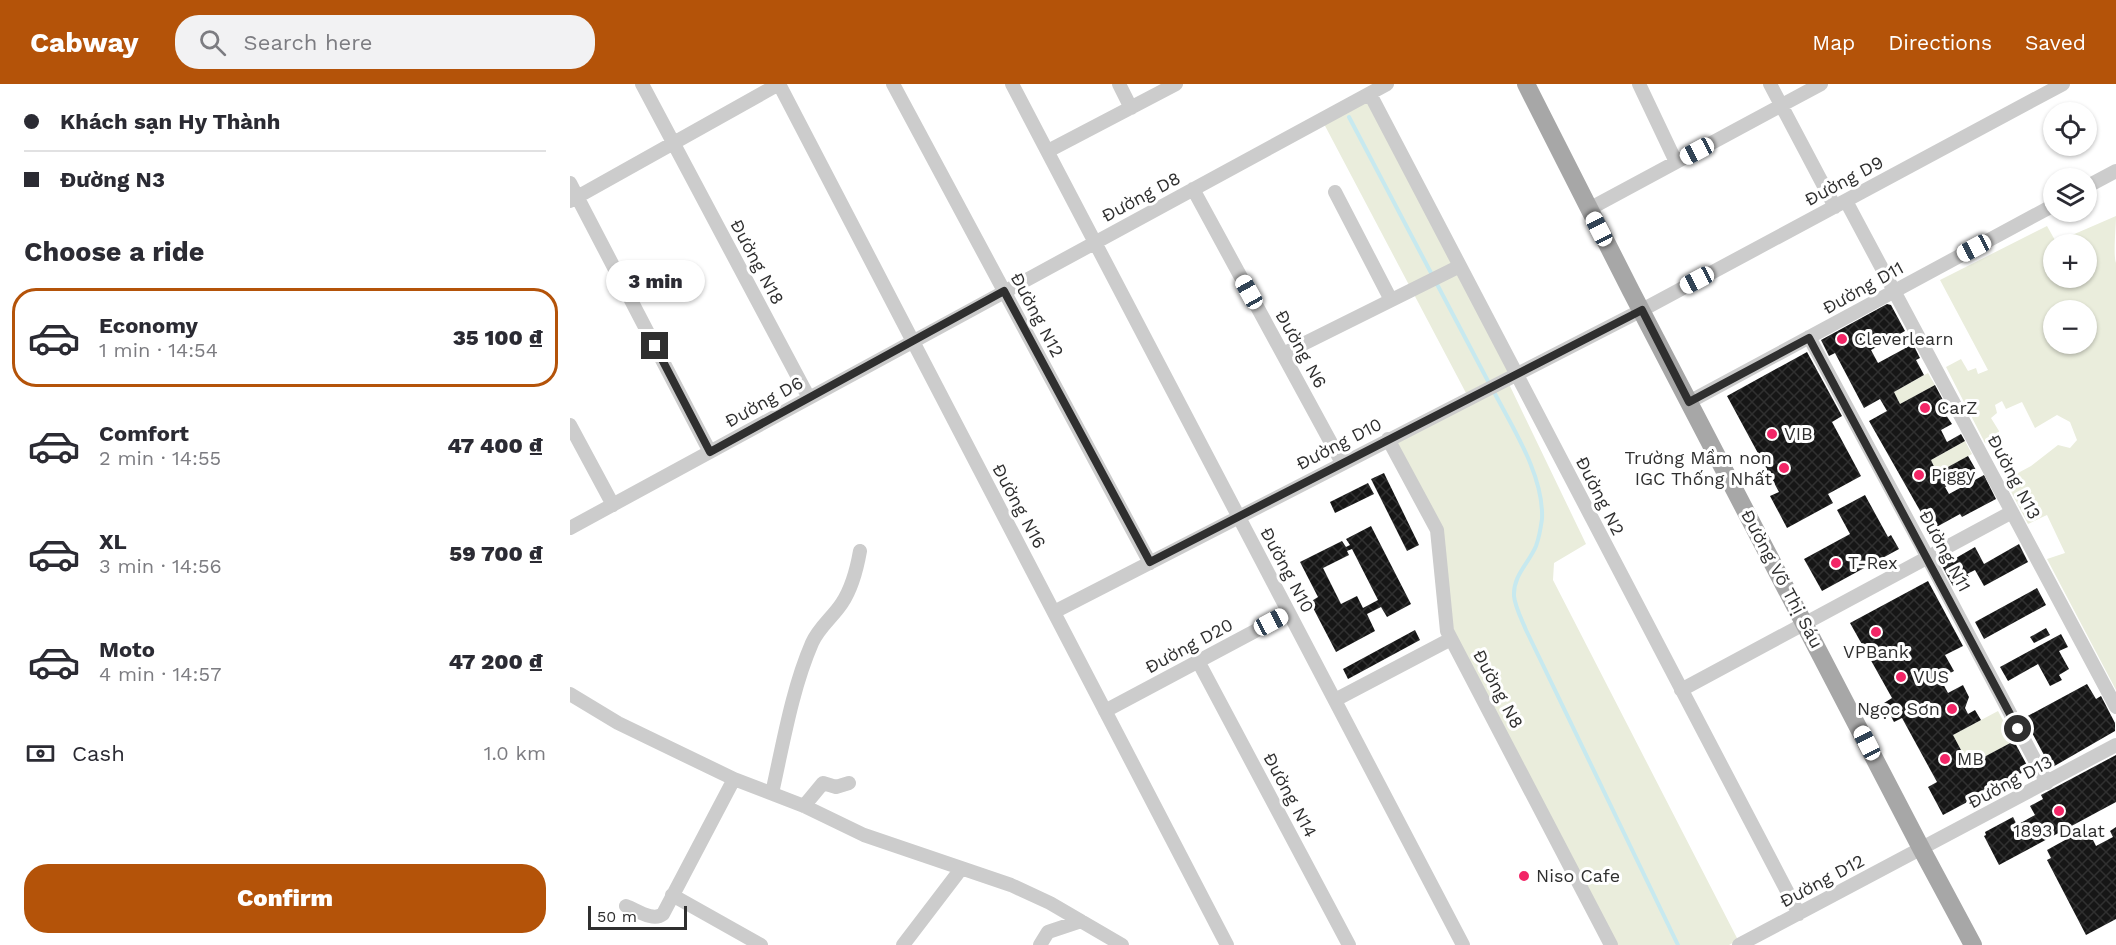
<!DOCTYPE html>
<meta charset="utf-8">
<style>
body{margin:0;font-family:"Work Sans",sans-serif;background:#f2f2f3;color:#2b2b33;height:100vh;display:flex;flex-direction:column;font-size:22px;white-space:nowrap}
*{box-sizing:border-box;margin:0}
p{font-size:20px;color:#7c7c81}
.icon{flex:none;width:33px;height:33px;fill:none;stroke:currentColor;stroke-width:2;stroke-linecap:round;stroke-linejoin:round}
.map{position:relative;flex:1;overflow:hidden}
.drawer{display:flex;flex-direction:column;background:#fff;width:570px}
.drawer>*{flex:none}
.guide{display:grid;align-content:center;height:132px;padding:0 24px;background:#fff}
.controls{position:absolute;left:1473px;top:18px;display:grid;gap:12px}
.controls a{display:grid;place-items:center;width:54px;height:54px;border-radius:50%;background:#fff;box-shadow:0 2px 4px #0004;font-size:30px}
.scale{position:absolute;left:18px;bottom:15px;width:99px;box-sizing:border-box;padding-left:6px;border:3px solid #2f2f2f;border-top:0;font-size:16px;line-height:21px;white-space:nowrap;color:#2f2f2f;-webkit-text-stroke:4px #fff;paint-order:stroke}
.end{position:absolute;width:27px;height:27px;margin:-14px;border:8px solid #2f2f2f;background:#fff;box-shadow:0 0 0 3px #fff}
.from{border-radius:50%}
.bubble{position:absolute;height:42px;border-radius:21px;background:#fff;box-shadow:0 2px 4px #0004;font-size:20px;font-weight:800;line-height:42px;text-align:center}
.car{position:absolute;width:18px;height:36px;margin:-18px -9px;border-radius:8px;box-shadow:0 0 4px 2px #0007;background:linear-gradient(#fff 24%,#345 0 40%,#fff 0 76%,#345 0 86%,#fff 0)}
.guide b{display:flex;align-items:center;gap:21px;height:57px;font-size:22px}
.guide b+b{border-top:2px solid #e1e1e2}
.guide i{width:15px;height:15px;background:#2b2b33}
ul{padding:0;list-style:none}
li{display:flex;align-items:center;gap:18px;height:99px;margin:0 12px 9px;padding:0 12px;border:3px solid transparent;border-radius:24px}
li div{flex:1}
li b{display:block;font-size:22px}
li em{font-style:normal;font-weight:800}
li.current{border-color:#b45309}
li>.icon{width:54px;height:54px;stroke-width:1.5}
h2{padding:0 24px;font-size:27px;line-height:72px}
.pay{display:flex;align-items:center;gap:15px;height:66px;padding:0 24px;font-size:22px}
.pay p{margin-inline-start:auto}
.button{display:flex;gap:12px;margin-top:auto;padding:12px 24px}
.button a{flex:1;height:69px;border-radius:24px;background:#b45309;color:#fff;font-size:24px;font-weight:800;line-height:69px;text-align:center}
header{display:flex;align-items:center;gap:36px;box-sizing:border-box;height:84px;padding:0 30px;background:#b45309;color:#fff}
header strong{font-size:28px}
nav{display:flex;gap:33px;margin-inline-start:auto;font-size:21px}
.search{width:420px;height:54px;background:#f2f2f3;display:flex;align-items:center;gap:15px;box-sizing:border-box;padding:0 21px;border-radius:24px;color:#7c7c81;font-size:22px}
main{display:flex;flex:1;min-height:0}
.map>svg:first-child{display:block}
</style>
<header>
<strong>Cabway</strong>
<div class="search"><svg class="icon" aria-label="search" viewBox="0 0 24 24"><circle cx="10" cy="10" r="6"/><path d="M15 15l6 6"/></svg>Search here</div>
<nav><a>Map</a><a>Directions</a><a>Saved</a></nav>
</header>
<main>
<section class="drawer">
<div class="guide">
<b><i class="from"></i>Khách sạn Hy Thành</b>
<b><i></i>Đường N3</b>
</div>
<h2>Choose a ride</h2>
<ul>
<li class="current"><svg class="icon" aria-label="car" viewBox="0 0 24 24"><path d="M5 17H2v-5l4-1 3-4h7l3 4 3 1v5h-3M9 17h6M6 11h13"/><circle cx="7" cy="17" r="2"/><circle cx="17" cy="17" r="2"/></svg><div><b>Economy</b><p>1 min · 14:54</p></div><em>35 100 ₫</em></li>
<li><svg class="icon" aria-label="car" viewBox="0 0 24 24"><path d="M5 17H2v-5l4-1 3-4h7l3 4 3 1v5h-3M9 17h6M6 11h13"/><circle cx="7" cy="17" r="2"/><circle cx="17" cy="17" r="2"/></svg><div><b>Comfort</b><p>2 min · 14:55</p></div><em>47 400 ₫</em></li>
<li><svg class="icon" aria-label="car" viewBox="0 0 24 24"><path d="M5 17H2v-5l4-1 3-4h7l3 4 3 1v5h-3M9 17h6M6 11h13"/><circle cx="7" cy="17" r="2"/><circle cx="17" cy="17" r="2"/></svg><div><b>XL</b><p>3 min · 14:56</p></div><em>59 700 ₫</em></li>
<li><svg class="icon" aria-label="car" viewBox="0 0 24 24"><path d="M5 17H2v-5l4-1 3-4h7l3 4 3 1v5h-3M9 17h6M6 11h13"/><circle cx="7" cy="17" r="2"/><circle cx="17" cy="17" r="2"/></svg><div><b>Moto</b><p>4 min · 14:57</p></div><em>47 200 ₫</em></li>
</ul>
<div class="pay"><svg class="icon" aria-label="cash" viewBox="0 0 24 24"><path d="M3 7h18v10H3z"/><circle cx="12" cy="12" r="2"/></svg>Cash<p>1.0 km</p></div>
<div class="button"><a>Confirm</a></div>
</section>
<div class="map">
<svg width="1546" height="861" viewBox="0 0 1546 861">
<defs>
<pattern id="building-cross-hatch" width="8" height="8" patternUnits="userSpaceOnUse" patternTransform="scale(1.5)"><rect width="8" height="8" fill="#161616"/><path d="M0 0l8 8M0 8l8-8" fill="none" stroke="#303030"/></pattern>
</defs>
<rect width="100%" height="100%" fill="#fff"/>
<!-- green -->
<path fill="#eaeddc" fill-rule="evenodd" d="M797,14L945,284L896,309L753,38Z
M1546,132C1546,143 1543,171 1546,179V606L1477,475L1495,469L1477,431L1458,440L1435,396L1461,382L1488,361L1500,364L1507,356L1500,338L1487,331L1465,344L1452,318L1436,325L1432,317L1425,321L1427,329L1421,334L1429,347L1427,354L1415,359L1376,283L1391,275L1398,287L1406,284L1408,290L1418,286L1370,196L1477,142L1486,158ZM1516,160V194H1484V160ZM1516,226V260H1484V226Z
M1358,289L1365,301L1330,320L1324,308Z
M938,298L1016,460L984,479L983,496L1168,856L1159,861H1046L882,546L871,444L825,357Z
M1395,357L1402,370L1367,389L1361,376Z
M1428,627L1444,657L1399,681L1383,651Z"/>
<g fill="none" stroke-linecap="round" stroke-linejoin="round">
<!-- stream -->
<path stroke="#c7e9ef" stroke-width="4" d="M779,33L919,299
M923,306C942,343 974,391 972,435C971,442 969,454 966,462C959,479 943,491 944,512C945,523 952,536 956,546L1108,861"/>
</g>
<!-- building -->
<path fill="url(#building-cross-hatch)" fill-rule="evenodd" d="M1317,220L1321,221L1335,247L1301,266L1308,279L1343,260L1350,274L1346,276L1354,291L1324,308L1330,320L1365,301L1380,329L1376,331L1382,340L1371,346L1377,358L1391,350L1395,357L1361,376L1367,389L1398,372L1406,386L1375,403L1379,410L1414,391L1426,415L1392,433L1390,430L1361,446L1299,337L1317,327L1310,315L1294,324L1265,269L1259,272L1251,256Z
M1237,268L1272,332L1262,338L1291,392L1258,410L1263,419L1217,444L1200,412L1209,408L1157,312Z
M814,389L849,461L837,467L801,395Z
M798,399L804,410L765,429L760,418Z
M1295,411L1318,453L1321,451L1329,465L1252,507L1234,475L1280,450L1267,426Z
M801,442L841,520L817,533L811,523L797,530L805,547L766,568L740,518L748,513L730,478L772,457L776,463L780,461L776,455ZM782,465L808,516L793,524L787,512L771,520L753,484L779,471L777,467Z
M1449,460L1458,478L1414,502L1405,486L1397,490L1399,493L1383,502L1372,482L1405,463L1414,480Z
M1358,497L1393,562L1375,571L1384,587L1370,594L1378,609L1393,601L1399,613L1395,624L1398,630L1405,626L1411,636L1383,651L1399,681L1444,657L1459,685L1373,731L1358,703L1367,698L1332,634L1324,638L1314,619L1322,614L1280,539Z
M1467,504L1476,521L1414,555L1405,538Z
M1476,544L1480,551L1464,559L1460,553Z
M845,546L850,556L778,595L773,585Z
M1491,550L1498,563L1489,567L1499,585L1489,591L1492,596L1480,602L1468,580L1438,597L1430,583Z
M1517,600L1526,615L1531,612L1545,639V647L1481,684L1454,634Z
M1546,671V718L1429,781L1414,752L1416,751L1415,748L1443,733L1447,741L1465,731L1460,722L1473,715L1471,711Z
M1546,743V835L1516,851L1477,776L1481,774L1477,766L1517,744L1526,762L1543,753L1540,747Z"/>
<g fill="none" stroke-linecap="round" stroke-linejoin="round">
<!-- minor -->
<path stroke="#ccc" stroke-width="14" d="M72,0L239,314
M209,0L657,861
M323,0L580,479
M442,0L893,861
M549,0L561,24
M1069,0L1106,78
M1200,0L1265,123
M800,10L1229,830
M478,67L606,0
M0,99L140,368
M1516,103L1546,87
M623,105L772,379
M765,108L821,216
M0,117L209,0
M1276,117L1546,623
M1019,125L1251,0
M1239,253L1358,474L1477,699
M713,270L890,182
M1119,318L1484,121
M0,341L43,421
M818,355L867,446L877,547L1041,861
M0,444L817,0
M484,528L1072,226L1493,0
M628,577L779,861
M1111,606L1442,428
M0,610L48,639L164,695L234,722L294,751L441,801L480,819L552,861
M765,616L881,555
M535,627L719,529
M202,709C213,660 222,605 242,559C249,543 263,533 272,519C282,504 287,484 290,467
M234,722L253,699L266,703L279,699
M102,811L191,861
M56,822C67,826 83,838 93,830L164,695
M333,861L391,785
M470,861L478,848L511,837
M1169,861L1546,661"/>
<!-- major -->
<path stroke="#a7a7a7" stroke-width="18" d="M956,0L1061,207L1352,766L1403,861"/>
</g>
<g fill="none" stroke-linecap="round" stroke-linejoin="round">
<!-- route -->
<path stroke="#2f2f2f" stroke-width="8" d="M85,262L140,368L434,207L580,478L1072,226L1119,318L1239,254L1448,645"/>
</g>
<!-- markers -->
<g fill="#f22566" stroke="#fff" stroke-width="2">
<circle cx="1272" cy="255" r="6"/>
<circle cx="1355" cy="324" r="6"/>
<circle cx="1202" cy="350" r="6"/>
<circle cx="1214" cy="384" r="6"/>
<circle cx="1349" cy="391" r="6"/>
<circle cx="1266" cy="479" r="6"/>
<circle cx="1306" cy="548" r="6"/>
<circle cx="1331" cy="593" r="6"/>
<circle cx="1382" cy="625" r="6"/>
<circle cx="1375" cy="675" r="6"/>
<circle cx="1489" cy="727" r="6"/>
<circle cx="954" cy="792" r="6"/>
</g>
<g text-anchor="middle" stroke-width="6" stroke-linejoin="round" paint-order="stroke">
<!-- street labels -->
<g font-size="18" fill="#2f2f2f" stroke="#fff">
<text transform="translate(1274 97) rotate(-28)" y="6">Đường D9</text>
<text transform="translate(571 113) rotate(-28)" y="6">Đường D8</text>
<text transform="translate(187 178) rotate(62)" y="6">Đường N18</text>
<text transform="translate(1293 204) rotate(-29)" y="6">Đường D11</text>
<text transform="translate(467 231) rotate(62)" y="6">Đường N12</text>
<text transform="translate(731 265) rotate(61)" y="6">Đường N6</text>
<text transform="translate(194 318) rotate(-29)" y="6">Đường D6</text>
<text transform="translate(769 360) rotate(-27)" y="6">Đường D10</text>
<text transform="translate(1444 393) rotate(62)" y="6">Đường N13</text>
<text transform="translate(1030 412) rotate(63)" y="6">Đường N2</text>
<text transform="translate(449 422) rotate(62)" y="6">Đường N16</text>
<text transform="translate(1375 467) rotate(62)" y="6">Đường N11</text>
<text transform="translate(717 486) rotate(62)" y="6">Đường N10</text>
<text transform="translate(1212 495) rotate(62)" y="6">Đường Võ Thị Sáu</text>
<text transform="translate(619 562) rotate(-28)" y="6">Đường D20</text>
<text transform="translate(928 605) rotate(62)" y="6">Đường N8</text>
<text transform="translate(1440 698) rotate(-28)" y="6">Đường D13</text>
<text transform="translate(720 711) rotate(62)" y="6">Đường N14</text>
<text transform="translate(1252 797) rotate(-28)" y="6">Đường D12</text>
</g>
<!-- poi labels -->
<g font-size="18" fill="#2f2f2f" stroke="#fff" text-anchor="start">
<text x="1284" y="261">Cleverlearn</text>
<text x="1367" y="330">CarZ</text>
<text x="1214" y="356">VIB</text>
<text x="1202" y="380" text-anchor="end">Trường Mầm non<tspan x="1202" dy="21">IGC Thống Nhất</tspan></text>
<text x="1361" y="397">Piggy</text>
<text x="1278" y="485">T-Rex</text>
<text x="1306" y="574" text-anchor="middle">VPBank</text>
<text x="1343" y="599">VUS</text>
<text x="1370" y="631" text-anchor="end">Ngọc Sơn</text>
<text x="1387" y="681">MB</text>
<text x="1489" y="753" text-anchor="middle">1893 Dalat</text>
<text x="966" y="798">Niso Cafe</text>
</g>
</g>
</svg>
<div class="controls">
<a><svg class="icon" aria-label="locate" viewBox="0 0 24 24"><circle cx="12" cy="12" r="6"/><path d="M12 2v4M12 18v4M2 12h4M18 12h4"/></svg></a>
<a><svg class="icon" aria-label="layers" viewBox="0 0 24 24"><path d="M12 4l9 5-9 5-9-5zM3 14l9 5 9-5"/></svg></a>
<a>+</a>
<a>−</a>
</div>
<div class="scale">50 m</div>
<i class="end from" style="left:1448px;top:645px"></i>
<i class="end" style="left:85px;top:262px"></i>
<div class="bubble" style="left:36px;top:176px;width:99px">3 min</div>
<i class="car" style="left:1127px;top:67px;rotate:242deg"></i>
<i class="car" style="left:1029px;top:145px;rotate:333deg"></i>
<i class="car" style="left:1404px;top:164px;rotate:242deg"></i>
<i class="car" style="left:1127px;top:196px;rotate:242deg"></i>
<i class="car" style="left:679px;top:208px;rotate:331deg"></i>
<i class="car" style="left:701px;top:538px;rotate:62deg"></i>
<i class="car" style="left:1297px;top:659px;rotate:333deg"></i>
</div>
</main>
